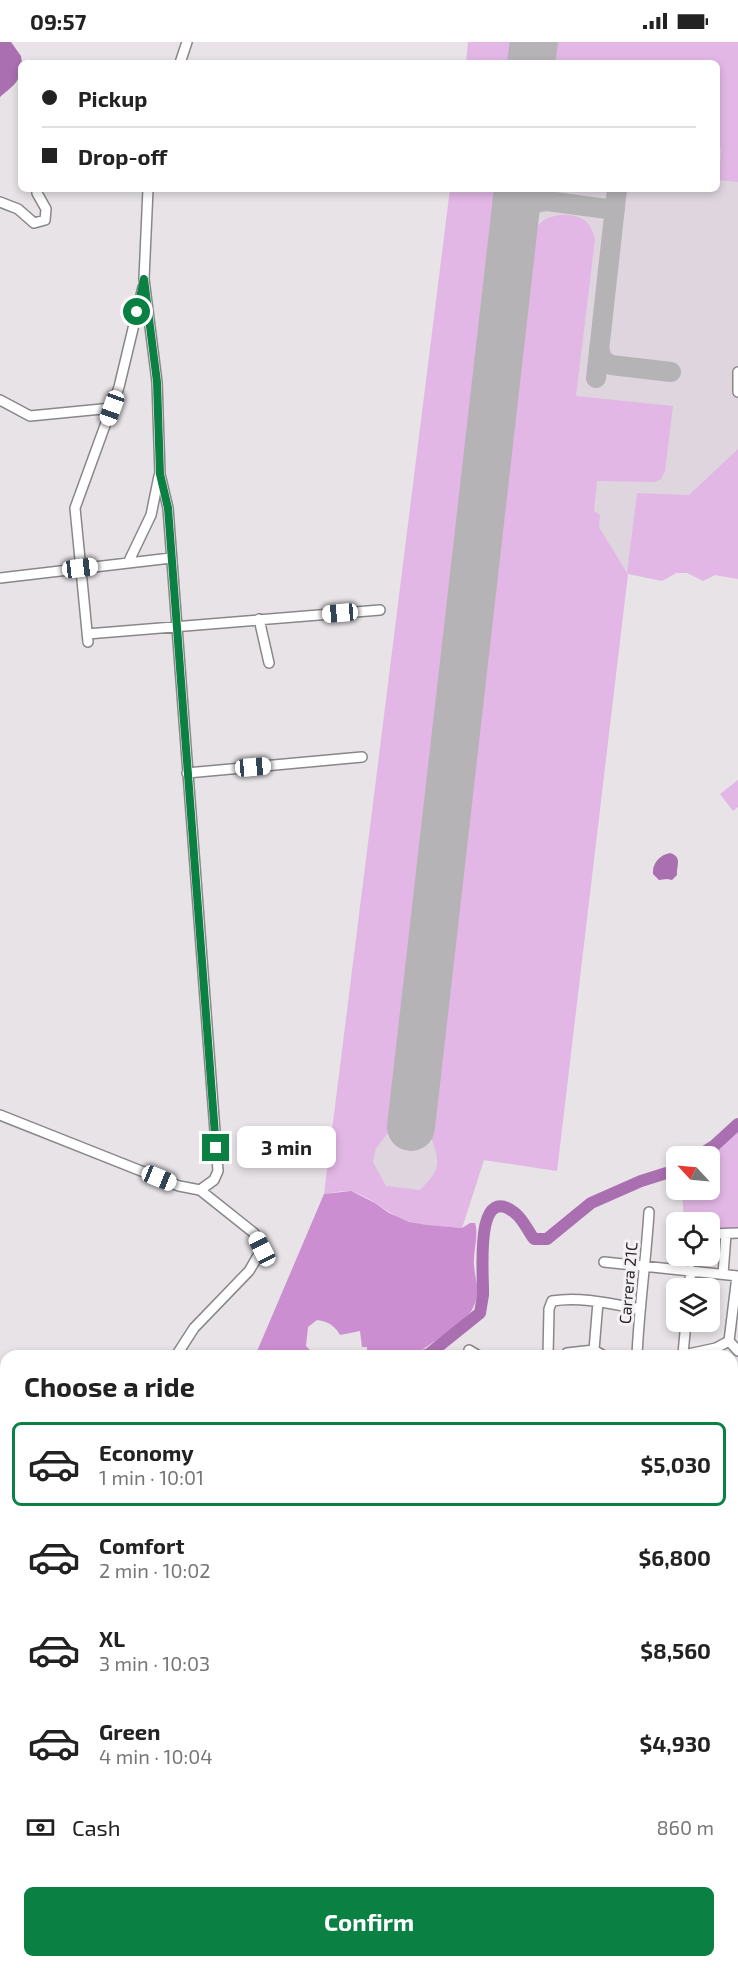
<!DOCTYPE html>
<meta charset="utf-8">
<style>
body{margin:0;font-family:"Exo 2",sans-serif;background:#f6f6f6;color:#222;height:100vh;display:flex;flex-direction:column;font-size:22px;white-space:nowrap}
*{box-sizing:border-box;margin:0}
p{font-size:20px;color:#767676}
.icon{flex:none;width:33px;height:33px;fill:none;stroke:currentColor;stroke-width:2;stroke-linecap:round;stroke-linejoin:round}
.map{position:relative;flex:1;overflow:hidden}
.drawer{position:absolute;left:0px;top:1308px;width:738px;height:618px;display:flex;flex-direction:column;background:#fff;border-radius:18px 18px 0 0;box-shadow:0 3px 9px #0003}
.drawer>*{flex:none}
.banner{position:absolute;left:18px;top:18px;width:702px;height:132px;border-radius:9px;box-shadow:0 3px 9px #0003;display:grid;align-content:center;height:132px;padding:0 24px;background:#fff}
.needle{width:39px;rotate:296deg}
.tools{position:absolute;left:666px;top:1104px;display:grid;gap:12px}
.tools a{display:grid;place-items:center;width:54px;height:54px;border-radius:9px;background:#fff;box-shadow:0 3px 9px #0003;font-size:30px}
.end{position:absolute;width:27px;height:27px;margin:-14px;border:8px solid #0b8043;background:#fff;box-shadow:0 0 0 3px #fff}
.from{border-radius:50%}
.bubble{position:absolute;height:42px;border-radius:9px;background:#fff;box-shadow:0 3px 9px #0003;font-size:20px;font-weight:700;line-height:42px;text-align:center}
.car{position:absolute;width:18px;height:36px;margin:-18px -9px;border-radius:8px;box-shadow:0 0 4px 2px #0007;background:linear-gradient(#fff 24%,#345 0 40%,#fff 0 76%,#345 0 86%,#fff 0)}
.banner b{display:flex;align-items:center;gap:21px;height:57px;font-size:22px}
.banner b+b{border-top:2px solid #e0e0e0}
.banner i{width:15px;height:15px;background:#222}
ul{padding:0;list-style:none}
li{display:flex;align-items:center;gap:18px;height:84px;margin:0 12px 9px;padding:0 12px;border:3px solid transparent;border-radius:9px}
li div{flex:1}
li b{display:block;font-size:22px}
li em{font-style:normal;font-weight:700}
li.active{border-color:#0b8043}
li>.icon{width:54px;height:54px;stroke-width:1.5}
h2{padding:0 24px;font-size:27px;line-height:72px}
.pay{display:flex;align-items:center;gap:15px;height:66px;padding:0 24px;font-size:22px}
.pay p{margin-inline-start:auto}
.primary-button{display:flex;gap:12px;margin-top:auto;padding:12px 24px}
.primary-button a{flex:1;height:69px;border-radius:9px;background:#0b8043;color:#fff;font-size:24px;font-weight:700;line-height:69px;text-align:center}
.status{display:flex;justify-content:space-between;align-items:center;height:42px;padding:0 30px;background:#fff;direction:ltr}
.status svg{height:16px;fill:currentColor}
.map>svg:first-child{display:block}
</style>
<div class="status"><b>09:57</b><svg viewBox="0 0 49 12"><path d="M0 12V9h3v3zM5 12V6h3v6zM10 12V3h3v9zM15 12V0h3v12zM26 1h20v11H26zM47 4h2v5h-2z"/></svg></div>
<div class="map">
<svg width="738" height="1926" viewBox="0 0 738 1926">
<rect width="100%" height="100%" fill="#e7e3e7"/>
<!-- built -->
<path fill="#ded5df" d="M469,0H738V407L689,454L637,451L557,1129L484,1118L462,1186L362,1154L451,147H717V21H466Z"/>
<!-- green -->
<path fill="#e2b7e5" d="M468,0H517L514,21H466Z
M558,0H738V140L719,138L721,107L717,106V21H555Z
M450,147H500L389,1090L376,1106L373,1120L386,1144L420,1148C440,1128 441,1123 431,1095L536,187C543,172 569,169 583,177C590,182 593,189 595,197L576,354L673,364L665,429L661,437L655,440L597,439L594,469L600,473L599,485L627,531L637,451L689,453L738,407V537L715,533L703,539L687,531H676L662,539L628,532L557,1129L484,1118L462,1186C445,1184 427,1185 410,1180C389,1174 373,1155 352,1150C344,1148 332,1151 324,1152Z
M738,738V765L733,769L720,752Z
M738,1088V1186H710V1180H684L682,1148H710L709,1114Z
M734,1612L738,1617V1654L732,1658V1614Z
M732,1795L738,1803V1918L727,1926H661L657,1920H732Z"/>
<!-- forest -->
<path fill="#cb8ed1" d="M351,1149L375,1161L389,1171L409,1180L427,1183L462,1186L470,1181H475C479,1194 473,1209 474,1222C474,1233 479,1243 477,1254C476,1258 474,1264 472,1268C466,1279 422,1310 409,1314C399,1317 378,1314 367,1314V1305H362L360,1289L340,1293C334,1283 329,1280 317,1278L308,1285L306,1304L316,1314H255L324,1152Z"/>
<!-- water -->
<path fill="#aa6fb0" d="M0,0H11L21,14L22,21H21C21,40 14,43 0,55Z
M670,811C683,815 676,824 677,833L672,838L667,837L659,838L653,832C652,821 660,813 670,811Z"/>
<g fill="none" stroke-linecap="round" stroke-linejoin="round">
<!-- river -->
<path stroke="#aa6fb0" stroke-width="12" d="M698,1114L715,1103L738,1082
M423,1314L429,1312L480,1271C481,1265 482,1259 483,1253C484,1237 473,1138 515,1171C523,1177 528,1189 534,1197H547L591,1161L641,1139L676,1128
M0,1467L6,1472
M0,1867L6,1869
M61,1920L62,1926
M135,1926L144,1921L150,1926"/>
<!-- taxiway -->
<path stroke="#b6b3b6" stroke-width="20" d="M512,196C518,175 523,160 547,159L615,168
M599,306L602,317L611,323L671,330
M596,336L617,147"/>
<!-- runway -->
<path stroke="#b6b3b6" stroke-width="48" d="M531,21L534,0
M411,1085L518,147"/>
<!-- minor casing -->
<g stroke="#8a878b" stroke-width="12">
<path id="minor" d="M180,21L187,0
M148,147L144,237L157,340L160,432L168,466L218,1129L214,1138L200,1148
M0,160L18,167L34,181L45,178L46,167L37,151L38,147
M738,330V350
M0,358L30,374L112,366
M128,521L151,473L159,434
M0,536L171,516
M259,577L269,621
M87,592L380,568
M88,600L75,466L119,345L143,245
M187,731L362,715
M0,1073L179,1144L200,1148L254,1191L262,1207L249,1229L194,1286L176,1314
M710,1192L738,1191
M604,1220L738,1234
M723,1232L726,1192
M737,1234L729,1299L738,1309
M689,1246L691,1228
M469,1308L479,1314
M594,1308L598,1260
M548,1314L549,1267L552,1259C580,1254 612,1262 639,1267
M565,1314L567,1311L594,1308L604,1314
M637,1314C639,1266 646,1219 649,1170
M679,1314L716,1306L729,1299
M685,1314L683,1312L686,1280
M732,1376L738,1384
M0,1401H6
M732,1420L738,1415
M732,1448L738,1455
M0,1507L6,1514
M0,1584L6,1580
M0,1637L6,1646
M0,1672L6,1668
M0,1755L6,1751
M732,1769L738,1765
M732,1790L738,1797
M188,1920L192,1926
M207,1920L210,1926
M318,1920L322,1926
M437,1920L441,1926
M501,1920L505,1926
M568,1920L573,1926
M648,1920L652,1926
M228,1926L238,1920
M394,1926L403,1920
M549,1926L557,1920
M733,1926L738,1923"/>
</g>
<!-- major casing -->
<g stroke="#a983ac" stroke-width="15">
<path id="major" d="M732,1493L738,1488
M732,1504L738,1499
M732,1578L738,1589
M247,1926L256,1920
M275,1926L285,1920"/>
</g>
<!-- minor -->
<use href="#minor" stroke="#fff" stroke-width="9"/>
<!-- major -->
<use href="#major" stroke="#f5d3f8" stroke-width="12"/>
</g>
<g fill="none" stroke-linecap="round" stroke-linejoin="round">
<!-- route -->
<path stroke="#0b8043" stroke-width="8" d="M137,270L144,237L157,340L160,432L168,466L216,1106"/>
</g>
<g text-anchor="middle" stroke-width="6" stroke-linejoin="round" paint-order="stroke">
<!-- street labels -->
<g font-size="16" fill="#282628" stroke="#f4f0f4">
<text transform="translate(628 1241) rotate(-85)" y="6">Carrera 21C</text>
</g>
</g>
</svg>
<div class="tools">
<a><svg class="needle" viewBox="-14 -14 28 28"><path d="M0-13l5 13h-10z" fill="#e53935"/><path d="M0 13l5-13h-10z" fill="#767676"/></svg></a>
<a><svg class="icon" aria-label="locate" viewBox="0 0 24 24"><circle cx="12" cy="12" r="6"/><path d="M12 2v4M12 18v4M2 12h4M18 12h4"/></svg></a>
<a><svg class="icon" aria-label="layers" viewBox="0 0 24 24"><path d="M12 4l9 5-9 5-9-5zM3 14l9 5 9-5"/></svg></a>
</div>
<i class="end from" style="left:137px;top:270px"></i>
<i class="end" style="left:216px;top:1106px"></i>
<div class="bubble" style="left:237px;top:1084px;width:99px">3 min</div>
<i class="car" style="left:112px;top:366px;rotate:200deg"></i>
<i class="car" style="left:80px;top:526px;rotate:83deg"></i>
<i class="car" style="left:340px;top:571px;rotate:265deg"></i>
<i class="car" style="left:253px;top:725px;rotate:85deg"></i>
<i class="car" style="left:159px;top:1136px;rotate:112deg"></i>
<i class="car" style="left:262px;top:1207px;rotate:333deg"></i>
<div class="banner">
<b><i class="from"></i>Pickup</b>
<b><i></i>Drop-off</b>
</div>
<section class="drawer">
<h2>Choose a ride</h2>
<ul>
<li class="active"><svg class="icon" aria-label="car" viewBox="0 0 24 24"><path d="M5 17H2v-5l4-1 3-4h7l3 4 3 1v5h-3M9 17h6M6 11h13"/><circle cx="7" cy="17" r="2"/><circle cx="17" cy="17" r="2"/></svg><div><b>Economy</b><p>1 min · 10:01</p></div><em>$5,030</em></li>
<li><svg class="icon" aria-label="car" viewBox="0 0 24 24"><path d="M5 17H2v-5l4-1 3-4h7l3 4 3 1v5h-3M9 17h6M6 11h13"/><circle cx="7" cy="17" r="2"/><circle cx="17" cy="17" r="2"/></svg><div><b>Comfort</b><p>2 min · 10:02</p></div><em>$6,800</em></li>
<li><svg class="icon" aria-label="car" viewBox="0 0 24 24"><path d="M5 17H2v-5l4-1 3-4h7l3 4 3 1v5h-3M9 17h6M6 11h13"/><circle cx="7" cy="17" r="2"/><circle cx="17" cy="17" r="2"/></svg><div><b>XL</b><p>3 min · 10:03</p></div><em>$8,560</em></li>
<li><svg class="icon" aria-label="car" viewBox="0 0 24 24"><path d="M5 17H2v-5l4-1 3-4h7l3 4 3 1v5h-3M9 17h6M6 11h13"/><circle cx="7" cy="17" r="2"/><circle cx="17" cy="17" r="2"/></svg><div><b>Green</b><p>4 min · 10:04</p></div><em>$4,930</em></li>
</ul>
<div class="pay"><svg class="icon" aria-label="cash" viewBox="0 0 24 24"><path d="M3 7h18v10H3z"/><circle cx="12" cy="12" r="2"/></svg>Cash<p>860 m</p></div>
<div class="primary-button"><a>Confirm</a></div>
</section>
</div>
